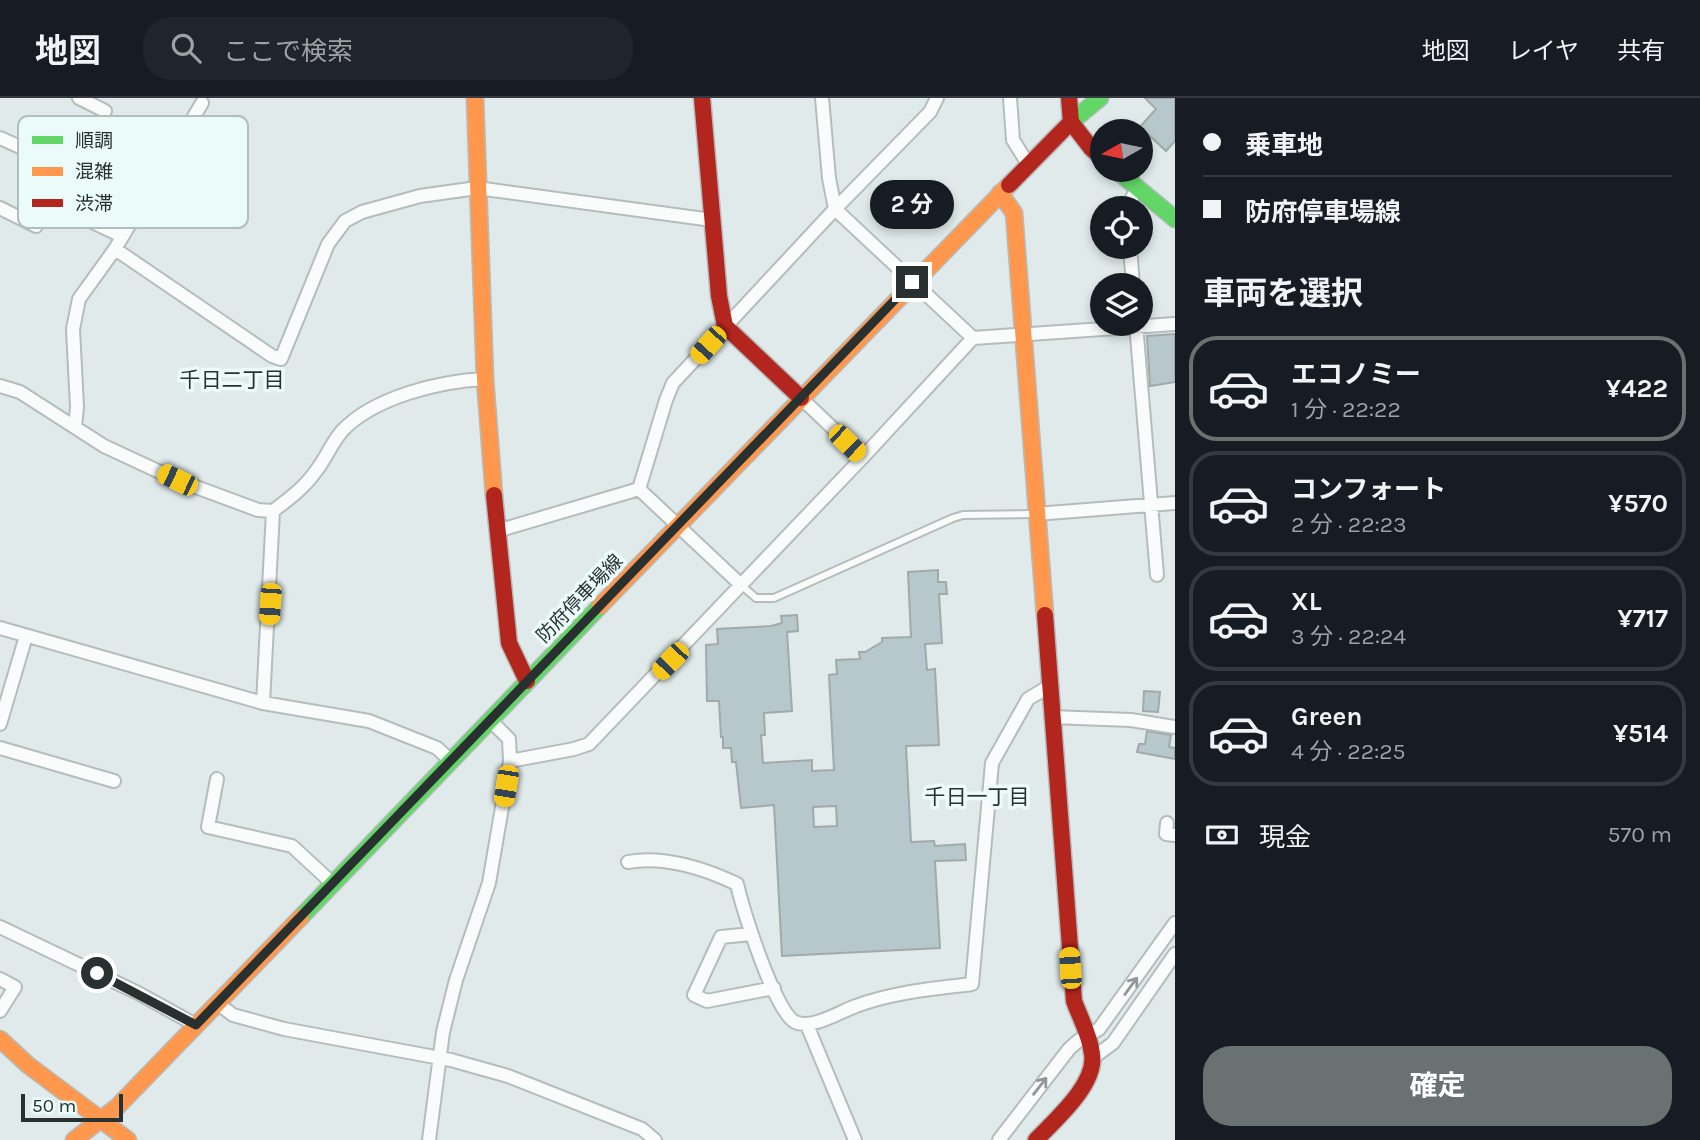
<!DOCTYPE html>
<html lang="ja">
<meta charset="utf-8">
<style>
body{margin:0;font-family:Karla,"Noto Sans JP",sans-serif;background:#20242c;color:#f1f3f6;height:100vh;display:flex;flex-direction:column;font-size:26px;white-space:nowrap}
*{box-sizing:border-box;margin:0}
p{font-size:23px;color:#9ea1a6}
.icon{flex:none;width:38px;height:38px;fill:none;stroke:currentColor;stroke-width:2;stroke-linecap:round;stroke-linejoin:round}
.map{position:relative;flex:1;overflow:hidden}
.panel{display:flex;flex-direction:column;background:#171b24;width:525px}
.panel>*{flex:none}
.top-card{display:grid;align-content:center;height:154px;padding:0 28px;background:#171b24}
.needle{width:46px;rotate:261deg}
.controls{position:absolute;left:1090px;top:21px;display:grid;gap:14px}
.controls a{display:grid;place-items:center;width:63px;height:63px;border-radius:50%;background:#171b24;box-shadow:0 4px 10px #0003;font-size:35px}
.scale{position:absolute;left:21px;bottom:18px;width:102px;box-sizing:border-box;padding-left:7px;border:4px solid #293030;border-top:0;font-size:19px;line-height:24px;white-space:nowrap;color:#293030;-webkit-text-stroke:5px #eafbfa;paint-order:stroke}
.end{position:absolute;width:32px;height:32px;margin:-16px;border:9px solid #293030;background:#fff;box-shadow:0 0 0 4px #fff}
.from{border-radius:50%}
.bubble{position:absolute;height:49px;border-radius:24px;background:#171b24;box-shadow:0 4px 10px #0003;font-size:23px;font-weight:700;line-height:49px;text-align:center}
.car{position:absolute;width:21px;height:42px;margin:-21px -10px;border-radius:9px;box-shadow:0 0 5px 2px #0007;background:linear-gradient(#f5c518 24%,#345 0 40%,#f5c518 0 76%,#345 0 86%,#f5c518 0)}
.top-card b{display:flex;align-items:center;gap:24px;height:66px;font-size:26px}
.top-card b+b{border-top:2px solid #363941}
.top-card i{width:18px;height:18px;background:#f1f3f6}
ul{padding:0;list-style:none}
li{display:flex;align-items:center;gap:21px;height:105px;margin:0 14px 10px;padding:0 14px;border:4px solid #363941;border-radius:28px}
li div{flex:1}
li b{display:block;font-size:26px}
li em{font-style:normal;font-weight:700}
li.active{border-color:#697171}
li>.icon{width:63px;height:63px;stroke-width:1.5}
h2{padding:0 28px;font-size:32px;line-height:84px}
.pay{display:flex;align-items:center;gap:18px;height:77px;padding:0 28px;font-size:26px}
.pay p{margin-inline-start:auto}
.button{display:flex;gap:14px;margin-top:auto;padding:14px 28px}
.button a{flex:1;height:80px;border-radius:28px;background:#697171;color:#fff;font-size:28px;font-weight:700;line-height:80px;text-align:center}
header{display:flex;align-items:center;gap:42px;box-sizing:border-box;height:98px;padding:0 35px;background:#171b24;border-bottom:2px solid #363941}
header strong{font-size:33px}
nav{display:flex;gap:38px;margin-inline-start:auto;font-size:24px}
.search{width:490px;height:63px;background:#20242c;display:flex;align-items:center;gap:18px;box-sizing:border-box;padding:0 24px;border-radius:28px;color:#9ea1a6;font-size:26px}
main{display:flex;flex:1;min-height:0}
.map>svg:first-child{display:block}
</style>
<header>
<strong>地図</strong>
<div class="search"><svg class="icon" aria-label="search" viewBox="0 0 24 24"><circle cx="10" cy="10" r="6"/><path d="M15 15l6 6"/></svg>ここで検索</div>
<nav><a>地図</a><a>レイヤ</a><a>共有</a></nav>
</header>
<main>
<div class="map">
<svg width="1175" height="1042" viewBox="0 0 1175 1042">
<rect width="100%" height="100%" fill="#e0eaea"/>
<!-- building -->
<path fill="#b7c8cd" stroke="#a1a9a9" stroke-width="2" fill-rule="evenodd" d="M1145,0H1175V43L1166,53L1140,29L1156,11Z
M1175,236V284L1150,288L1147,238Z
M938,472V484H946L947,496H939L942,545L925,546L927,572L935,571L939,647L906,648L911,744L934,743L935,748L965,746L966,762L935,763L940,850L782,858L774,707L741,710L736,664H732L731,650H723V639H721L719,603H707L706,547L718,546L717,531L771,528L782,525L781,518L797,517L798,533L787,534L792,613L764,615L765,637H761L763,665L812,662V673L834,672L829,577L837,576L836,562L860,561L859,554H865L882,544V540L911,539L908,474ZM836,708L837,728L814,729L813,709Z
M1144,593L1160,594L1158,614L1143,613Z
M1147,633L1171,637L1169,649L1175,650V661L1137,654L1139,646H1145Z"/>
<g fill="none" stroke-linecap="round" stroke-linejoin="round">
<!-- lane casing -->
<g stroke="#b5bcbc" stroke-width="10">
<path id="lane" d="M740,486L756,500H774L953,420L963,417L1034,416"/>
</g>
<!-- street casing -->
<g stroke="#b5bcbc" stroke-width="16">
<path id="street" d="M79,0L105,13
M822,0L829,80L835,111L973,240
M1010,0L1013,42L1028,66
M0,40L49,62
M0,110L36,128L52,105L122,138
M1127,110L1137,90
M1130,149L1133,187
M115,151L272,258L281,261L328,146L345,123L362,114L420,98L477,90L712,122
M1136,226L1157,477
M0,288L20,294L104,348L177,382L258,412L273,413C289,401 304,390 316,373C326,360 331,346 342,333C374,299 440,283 485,281
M801,300L863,359
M75,329L77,309L73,231L79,201L115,151L202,5
M639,391L666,302L673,285L835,111L930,14L937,0
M639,391L740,486
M1036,416L1175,405
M497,433L639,391
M0,530L263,605L369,623L437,650L451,663
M263,605L273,413
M1051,619L1131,622L1175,629
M0,626L26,538
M0,650L114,683
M510,663L574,651L589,646L863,359L973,240L1175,226
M217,681L208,729L292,748L332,785
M1167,725L1166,736L1175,737
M628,764C663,757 706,771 737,786C742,810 775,914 795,924C812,932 839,914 856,908C893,894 932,891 972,886L992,665L1028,601L1048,589
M0,829L138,895L196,927
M751,836L721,839L694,897L707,903L774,890
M0,881L15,889L0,913
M217,905L233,917L284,931L451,962L508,978L642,1031L655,1042
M807,927L855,1042
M1094,959L1113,945L1175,856
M429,1042L443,934L456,882L489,785L510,663L509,641L490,622
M999,1042L1069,951L1078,943L1099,931L1175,825"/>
</g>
<!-- fast casing -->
<g stroke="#b5bcbc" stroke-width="19">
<path id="fast" d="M1071,24L1100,0
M1116,72L1175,121
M301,819L600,508"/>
</g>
<!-- slow casing -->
<g stroke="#b5bcbc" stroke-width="19">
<path id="slow" d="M475,0L485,281L494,397
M1000,95L1014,115L1045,517
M600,508L1009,87
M0,941L28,967L128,1042
M74,1042L117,1009L301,819"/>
</g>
<!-- jam casing -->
<g stroke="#b5bcbc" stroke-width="19">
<path id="jam" d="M702,0L719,198L725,228L801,300
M1071,24L1091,50L1102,60
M1009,87L1071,24L1069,0
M494,397L509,545L527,583
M1036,1042C1055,1022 1097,986 1092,956C1090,937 1080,920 1074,903L1045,517"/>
</g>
<!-- path -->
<path stroke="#cfd2d2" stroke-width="2.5" stroke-dasharray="3.5 5" stroke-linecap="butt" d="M141,33L165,44"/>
<!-- lane -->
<use href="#lane" stroke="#fafcfc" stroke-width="6"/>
<!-- street -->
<use href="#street" stroke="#fafcfc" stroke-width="12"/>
<!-- fast -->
<use href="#fast" stroke="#63d668" stroke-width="16"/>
<!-- slow -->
<use href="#slow" stroke="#ff974d" stroke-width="16"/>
<!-- jam -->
<use href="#jam" stroke="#b3261e" stroke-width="16"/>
</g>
<!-- one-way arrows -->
<defs><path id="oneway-shaft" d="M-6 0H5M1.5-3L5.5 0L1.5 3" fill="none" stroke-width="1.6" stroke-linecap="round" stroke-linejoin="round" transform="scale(1.75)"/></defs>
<g stroke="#929696">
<use href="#oneway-shaft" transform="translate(1131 888) rotate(-54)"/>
<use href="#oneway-shaft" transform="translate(1040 988) rotate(-52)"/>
</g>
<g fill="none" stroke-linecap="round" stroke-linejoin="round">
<!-- route -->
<path stroke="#293030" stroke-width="9" d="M97,875L196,927L912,184"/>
</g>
<g text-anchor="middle" stroke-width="7" stroke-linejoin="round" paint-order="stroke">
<!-- street labels -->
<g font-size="19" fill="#293030" stroke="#eafbfa">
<text transform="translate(579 500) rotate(-46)" y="7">防府停車場線</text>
</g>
<!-- neighbourhood labels -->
<g font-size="21" fill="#293030" stroke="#eafbfa">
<text x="232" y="289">千日二丁目</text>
<text x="977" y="706">千日一丁目</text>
</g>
</g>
<!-- legend -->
<rect x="18" y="18" width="230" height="112" rx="10" fill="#eafbfa" stroke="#b0bebd" stroke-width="2"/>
<rect x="32" y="38" width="31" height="8" fill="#63d668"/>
<rect x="32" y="69" width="31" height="9" fill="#ff974d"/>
<rect x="32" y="101" width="31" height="8" fill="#b3261e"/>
<g font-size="19" fill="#293030">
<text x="75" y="49">順調</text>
<text x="75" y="80">混雑</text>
<text x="75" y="112">渋滞</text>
</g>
</svg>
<div class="controls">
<a><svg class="needle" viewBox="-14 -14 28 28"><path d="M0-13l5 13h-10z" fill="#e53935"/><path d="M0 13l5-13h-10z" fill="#9ea1a6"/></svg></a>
<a><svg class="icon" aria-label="locate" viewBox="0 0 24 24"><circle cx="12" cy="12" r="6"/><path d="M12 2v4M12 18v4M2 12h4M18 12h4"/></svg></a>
<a><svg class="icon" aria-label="layers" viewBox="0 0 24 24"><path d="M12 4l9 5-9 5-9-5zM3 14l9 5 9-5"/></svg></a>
</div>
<div class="scale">50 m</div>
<i class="end from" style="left:97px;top:875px"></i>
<i class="end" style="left:912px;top:184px"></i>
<div class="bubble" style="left:870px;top:82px;width:84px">2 分</div>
<i class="car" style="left:708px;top:247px;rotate:222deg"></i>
<i class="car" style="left:847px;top:345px;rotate:134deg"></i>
<i class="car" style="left:177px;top:382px;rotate:296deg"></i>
<i class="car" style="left:270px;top:506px;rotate:184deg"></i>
<i class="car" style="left:670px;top:563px;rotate:224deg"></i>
<i class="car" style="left:506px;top:688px;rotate:189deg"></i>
<i class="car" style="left:1070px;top:870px;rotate:356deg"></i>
</div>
<section class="panel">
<div class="top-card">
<b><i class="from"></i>乗車地</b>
<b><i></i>防府停車場線</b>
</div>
<h2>車両を選択</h2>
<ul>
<li class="active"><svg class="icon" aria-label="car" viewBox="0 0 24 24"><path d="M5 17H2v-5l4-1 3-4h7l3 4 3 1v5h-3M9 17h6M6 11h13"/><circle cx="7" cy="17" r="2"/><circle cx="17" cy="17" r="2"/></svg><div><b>エコノミー</b><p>1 分 · 22:22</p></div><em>¥422</em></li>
<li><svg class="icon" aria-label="car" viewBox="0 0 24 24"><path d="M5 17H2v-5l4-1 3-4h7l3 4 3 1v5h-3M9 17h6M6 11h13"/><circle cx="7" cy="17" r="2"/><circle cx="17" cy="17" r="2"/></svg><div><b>コンフォート</b><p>2 分 · 22:23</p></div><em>¥570</em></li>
<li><svg class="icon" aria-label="car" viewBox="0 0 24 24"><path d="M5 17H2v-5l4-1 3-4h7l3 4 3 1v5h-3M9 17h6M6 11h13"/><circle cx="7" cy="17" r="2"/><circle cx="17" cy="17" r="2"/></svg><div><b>XL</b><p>3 分 · 22:24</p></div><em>¥717</em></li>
<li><svg class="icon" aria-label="car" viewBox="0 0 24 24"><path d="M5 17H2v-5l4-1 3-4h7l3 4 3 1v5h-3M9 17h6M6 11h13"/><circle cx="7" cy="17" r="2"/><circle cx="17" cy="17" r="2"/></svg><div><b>Green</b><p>4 分 · 22:25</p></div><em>¥514</em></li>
</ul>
<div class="pay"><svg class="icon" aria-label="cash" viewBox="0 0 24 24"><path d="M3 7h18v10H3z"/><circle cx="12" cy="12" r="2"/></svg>現金<p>570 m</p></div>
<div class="button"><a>確定</a></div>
</section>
</main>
